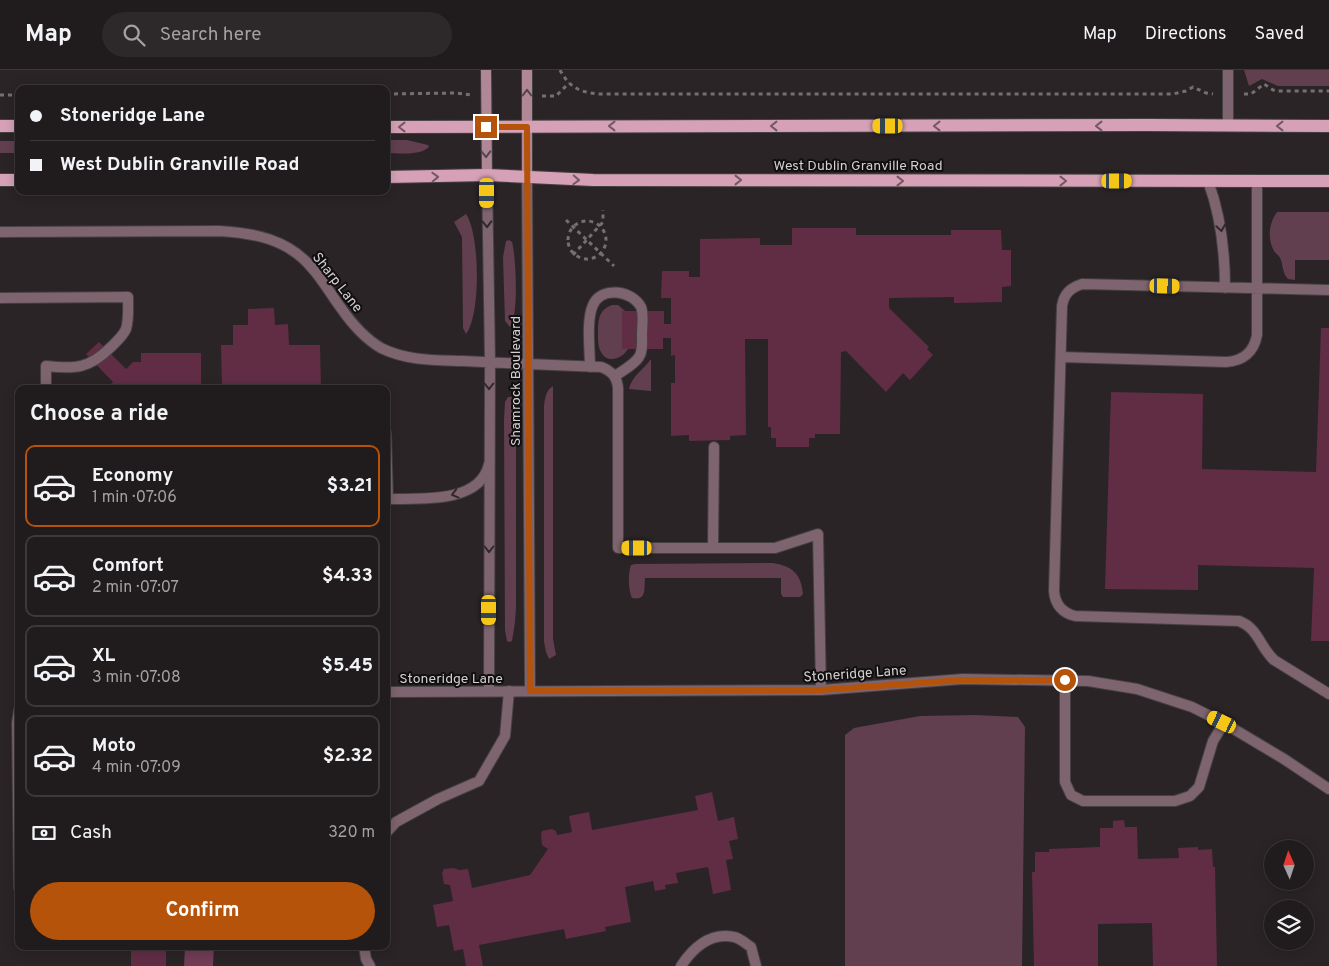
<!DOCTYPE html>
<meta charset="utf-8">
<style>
body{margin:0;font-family:Overpass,sans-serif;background:#2d2829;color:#f1f3f6;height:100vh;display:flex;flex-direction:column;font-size:19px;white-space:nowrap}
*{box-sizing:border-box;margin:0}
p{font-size:16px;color:#a2a1a3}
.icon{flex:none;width:28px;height:28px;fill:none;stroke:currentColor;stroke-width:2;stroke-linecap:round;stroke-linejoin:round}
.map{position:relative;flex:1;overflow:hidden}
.details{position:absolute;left:15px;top:315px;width:375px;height:565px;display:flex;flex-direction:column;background:#201b1c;border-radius:10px;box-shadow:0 2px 12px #0003,0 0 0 1px #3d393b}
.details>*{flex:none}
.hud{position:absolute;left:15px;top:15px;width:375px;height:110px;border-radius:10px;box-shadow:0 2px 12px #0003,0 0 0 1px #3d393b;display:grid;align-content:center;height:110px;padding:0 15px;background:#201b1c}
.needle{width:32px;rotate:357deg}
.fabs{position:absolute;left:1264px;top:770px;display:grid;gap:10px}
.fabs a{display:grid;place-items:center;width:50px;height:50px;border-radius:50%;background:#201b1c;box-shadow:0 2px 12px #0003,0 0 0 1px #3d393b;font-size:25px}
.end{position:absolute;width:22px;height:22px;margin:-11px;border:6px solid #b45309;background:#fff;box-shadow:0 0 0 2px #fff}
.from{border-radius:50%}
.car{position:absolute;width:15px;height:30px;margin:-15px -8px;border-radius:6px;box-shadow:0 0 4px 1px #0007;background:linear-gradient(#f5c518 24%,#345 0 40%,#f5c518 0 76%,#345 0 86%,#f5c518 0)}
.hud b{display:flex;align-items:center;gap:18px;height:48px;font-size:19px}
.hud b+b{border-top:1px solid #3d393b}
.hud i{width:12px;height:12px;background:#f1f3f6}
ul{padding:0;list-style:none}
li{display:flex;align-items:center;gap:15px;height:82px;margin:0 10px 8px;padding:0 5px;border:2px solid #3d393b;border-radius:10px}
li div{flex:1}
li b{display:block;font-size:19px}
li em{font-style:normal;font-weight:700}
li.on{border-color:#b45309}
li>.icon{width:45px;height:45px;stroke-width:1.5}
h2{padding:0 15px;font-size:22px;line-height:60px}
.pay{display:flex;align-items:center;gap:12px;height:55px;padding:0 15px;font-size:19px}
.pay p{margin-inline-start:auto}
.button{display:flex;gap:10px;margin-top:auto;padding:10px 15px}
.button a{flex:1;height:58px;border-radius:30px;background:#b45309;color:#fff;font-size:20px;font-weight:700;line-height:58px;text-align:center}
header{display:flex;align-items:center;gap:30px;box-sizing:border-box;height:70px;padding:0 25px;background:#201b1c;border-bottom:1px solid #3d393b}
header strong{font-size:24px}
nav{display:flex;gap:28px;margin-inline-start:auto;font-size:18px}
.search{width:350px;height:45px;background:#2d2829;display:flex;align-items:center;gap:12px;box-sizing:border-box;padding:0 18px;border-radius:28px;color:#a2a1a3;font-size:19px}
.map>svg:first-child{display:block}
</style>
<header>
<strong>Map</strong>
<div class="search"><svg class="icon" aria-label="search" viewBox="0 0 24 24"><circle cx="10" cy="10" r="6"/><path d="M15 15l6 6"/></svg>Search here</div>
<nav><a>Map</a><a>Directions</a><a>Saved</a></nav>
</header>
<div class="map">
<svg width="1329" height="896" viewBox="0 0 1329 896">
<rect width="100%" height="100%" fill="#2a2426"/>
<!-- green -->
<path fill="#623f4e" d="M1244,0H1329V16H1278L1262,9L1249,16Z
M386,70H407L428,75L429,77C420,86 399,83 386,83Z
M0,71H19V83H0Z
M1277,142H1329V190H1295V210L1288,209C1283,204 1283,197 1281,190C1280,186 1276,184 1274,181C1267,168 1269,153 1277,142Z
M466,144C480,164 481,245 466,264L463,258L462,167L454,152Z
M509,170L512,172C516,186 519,247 510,257L505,251L503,187L506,171Z
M612,235H618L625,241L622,242V279H628C622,289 606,295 600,280C598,276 598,269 598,264C598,251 598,240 612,235Z
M651,289V321L629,319C631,307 644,299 651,289Z
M553,316V569L556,585L549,589L546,582L544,572V336C545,328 546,320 553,316Z
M508,327H512L516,339V538L515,552L512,571L509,572L507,571L505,560L504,349L505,332Z
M772,493C793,496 801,504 803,524L800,527H783L781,524V508H645C644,519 647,531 632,528C628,519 628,504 631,495L636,494Z
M976,645L1018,647L1025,657L1022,896H845V665L854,658L920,646Z"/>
<!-- forest -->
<path fill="#713c54" d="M185,876H214L213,896H184Z"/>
<!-- building -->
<path fill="#602d45" d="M792,158H856V165H951V160H1001L1002,180H1011V216L1002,217V232L954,233V227L889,228V238L929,277L927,279L933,285L910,310L903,303L886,322L846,281L841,282L840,364H815V368H809V377H776V368H771V357H768V269H745L746,365L730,366V370L689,371V365L671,366V313H675V285L671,286V268H663V279H622V241H664V254H671V228H661L662,201H689V207H700V169L760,168V175H792Z
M274,238L275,255L288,254L289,275H320L321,319H222L221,275H233V255H248V239Z
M1321,258H1329V571H1311L1314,498L1198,495V520L1105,519L1111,322L1203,324L1202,399L1316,402Z
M99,272L126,299L133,292H141V283H201V319H105L113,312L86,284Z
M712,722L718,751L734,747L738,769L729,771L733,789L726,790L731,820L713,824L708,797L676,803L678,813L665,815L666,819L655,821L653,811L625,817L631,852L605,857L606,861L566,869L564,859L479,875L483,896H466L463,879L454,881L449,855L437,857L433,835L453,831L450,815L444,814L442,803L444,799L454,798L459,800L468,799L472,818L530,805L548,779L542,775L541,764L542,761L552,759L556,761L557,765L572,762L569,746L589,742L592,760L698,740L695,726Z
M1124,750L1125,757H1137L1138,789L1179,788L1178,778L1198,777V780L1212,779L1213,797H1215L1217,896H1153L1152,853L1098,854V896H1034L1032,802H1035V782H1049V779L1100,777V758H1113V751Z
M131,876H166V896H131Z"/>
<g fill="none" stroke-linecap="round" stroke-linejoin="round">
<!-- lane casing -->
<g stroke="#454041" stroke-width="12">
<path id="lane" d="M1208,111C1221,146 1225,180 1225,218
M1329,220L1082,214C1070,218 1064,224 1062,236L1054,521C1055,534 1062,543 1075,546L1239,551C1258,558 1260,577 1274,590L1329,624
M0,228L128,227C128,238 129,249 126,259C123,266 116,272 111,277C89,299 75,299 46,296V319
M1061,287L1226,292C1243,291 1254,282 1257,265V111
M528,294L601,297C612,301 617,307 618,318V478H775L818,464L821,620
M590,297C590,280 586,250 593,235C601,216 632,220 641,237C644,244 642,257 642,264C642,272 643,281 639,287C634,295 622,301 615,306
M386,363L388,429
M386,429C417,428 480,435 489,394
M713,478L714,377
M1065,610V712L1071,725L1083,731H1175L1190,726L1199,717L1213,671L1224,653
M386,763L396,752L438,729L479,711L505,666L509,621
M364,876L366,889L370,896
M681,896C693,878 710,862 734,867C740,868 746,874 751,877L756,896"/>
</g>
<!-- street casing -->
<g stroke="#454041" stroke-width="12">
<path id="street" d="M1228,0V56
M487,105L490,292L489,621
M527,107L530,621
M0,162L219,161C254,163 288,169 312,198C323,210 331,225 341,238C352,254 364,268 381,278C407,291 436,290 463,291C485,292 507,293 528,294
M386,622L821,620L963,609L1088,611L1137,619L1192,637L1222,652L1284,689L1329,719
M19,640L17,653L19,818"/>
</g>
<!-- secondary casing -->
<g stroke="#454041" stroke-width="12">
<path id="secondary" d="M486,0L487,105
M527,107V0"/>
</g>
<!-- primary casing -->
<g stroke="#454041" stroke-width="14">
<path id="primary" d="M0,56H19
M386,57L1148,55L1329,56
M386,107L487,105L593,110L1329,111
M0,110H19"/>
</g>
<!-- path -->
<path stroke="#756f71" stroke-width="3" stroke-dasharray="4 4" stroke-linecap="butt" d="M560,0C569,17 579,22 598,24H1173L1186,21L1193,17L1206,23L1213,24
M386,24L456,23L471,25
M1244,24H1251L1264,14L1273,20L1278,21H1329
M0,25H19
M542,26H556L569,13
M566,150L614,196
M568 170a19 19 0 1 1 38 0a19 19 0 1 1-38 0Z
M573,185L603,152V140"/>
<!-- lane -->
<use href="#lane" stroke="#7d646e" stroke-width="10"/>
<!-- street -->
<use href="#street" stroke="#7d646e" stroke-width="10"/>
<!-- secondary -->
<use href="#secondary" stroke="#af8797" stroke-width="10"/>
<!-- primary -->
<use href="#primary" stroke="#d6a1b7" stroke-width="12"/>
</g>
<!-- one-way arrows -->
<defs><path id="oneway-chevron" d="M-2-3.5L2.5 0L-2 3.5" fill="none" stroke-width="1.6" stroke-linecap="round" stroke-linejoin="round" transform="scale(1.25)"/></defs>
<g stroke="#58444c">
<use href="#oneway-chevron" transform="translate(527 23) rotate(-90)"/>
<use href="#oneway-chevron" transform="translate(486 84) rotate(89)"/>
</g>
<g stroke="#735863">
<use href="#oneway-chevron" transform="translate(612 56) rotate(180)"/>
<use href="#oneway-chevron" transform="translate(774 56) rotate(180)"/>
<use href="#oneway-chevron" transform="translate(937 56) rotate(180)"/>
<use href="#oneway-chevron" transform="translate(1099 56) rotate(180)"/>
<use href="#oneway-chevron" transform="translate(1280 56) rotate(-180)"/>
<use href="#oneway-chevron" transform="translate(402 57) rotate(-180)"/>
<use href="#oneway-chevron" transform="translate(435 107) rotate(-2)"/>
<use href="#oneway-chevron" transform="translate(576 110) rotate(3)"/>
<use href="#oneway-chevron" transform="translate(738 110)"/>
<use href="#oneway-chevron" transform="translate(900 111)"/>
<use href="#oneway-chevron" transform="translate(1063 111)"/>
</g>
<g stroke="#31282c">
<use href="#oneway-chevron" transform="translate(487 154) rotate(89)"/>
<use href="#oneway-chevron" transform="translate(1221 158) rotate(81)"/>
<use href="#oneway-chevron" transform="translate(489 316) rotate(90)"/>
<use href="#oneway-chevron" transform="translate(455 424) rotate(165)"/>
<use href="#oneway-chevron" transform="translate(489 479) rotate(90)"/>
</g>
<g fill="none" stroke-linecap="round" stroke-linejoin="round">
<!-- route -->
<path stroke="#b45309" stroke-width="6" d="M486,57H527L530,621L821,620L962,610H1065"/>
</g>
<g text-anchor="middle" stroke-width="4" stroke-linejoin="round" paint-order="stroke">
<!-- street labels -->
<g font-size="14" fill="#d4d0d1" stroke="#100e0f">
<text x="858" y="100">West Dublin Granville Road</text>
<text transform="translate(338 212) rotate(52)" y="5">Sharp Lane</text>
<text transform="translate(515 311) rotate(-90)" y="5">Shamrock Boulevard</text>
<text transform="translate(855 603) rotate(-4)" y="5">Stoneridge Lane</text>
<text x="451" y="613">Stoneridge Lane</text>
</g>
</g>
</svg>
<div class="fabs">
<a><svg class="needle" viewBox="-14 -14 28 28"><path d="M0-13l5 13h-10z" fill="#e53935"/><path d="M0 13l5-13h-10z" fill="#a2a1a3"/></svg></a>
<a><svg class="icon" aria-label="layers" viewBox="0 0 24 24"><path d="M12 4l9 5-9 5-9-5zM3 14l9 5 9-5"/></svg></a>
</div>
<i class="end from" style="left:1065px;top:610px"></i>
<i class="end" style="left:486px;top:57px"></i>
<i class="car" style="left:888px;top:56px;rotate:270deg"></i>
<i class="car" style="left:1117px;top:111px;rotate:90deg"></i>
<i class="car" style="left:487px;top:123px;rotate:180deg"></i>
<i class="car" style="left:1165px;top:216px;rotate:91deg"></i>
<i class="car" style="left:637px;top:478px;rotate:270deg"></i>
<i class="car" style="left:489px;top:540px;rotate:180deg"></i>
<i class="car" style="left:1222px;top:652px;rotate:296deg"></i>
<div class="hud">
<b><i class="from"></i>Stoneridge Lane</b>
<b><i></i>West Dublin Granville Road</b>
</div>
<section class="details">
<h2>Choose a ride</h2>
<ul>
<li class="on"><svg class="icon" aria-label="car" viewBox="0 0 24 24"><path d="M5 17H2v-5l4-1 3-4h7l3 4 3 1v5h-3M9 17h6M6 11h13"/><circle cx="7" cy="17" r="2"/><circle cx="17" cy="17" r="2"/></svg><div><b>Economy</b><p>1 min · 07:06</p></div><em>$3.21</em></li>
<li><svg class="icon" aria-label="car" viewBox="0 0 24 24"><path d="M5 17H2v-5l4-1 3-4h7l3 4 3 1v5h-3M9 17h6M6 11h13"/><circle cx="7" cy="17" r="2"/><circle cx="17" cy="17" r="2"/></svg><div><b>Comfort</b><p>2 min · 07:07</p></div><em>$4.33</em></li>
<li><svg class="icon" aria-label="car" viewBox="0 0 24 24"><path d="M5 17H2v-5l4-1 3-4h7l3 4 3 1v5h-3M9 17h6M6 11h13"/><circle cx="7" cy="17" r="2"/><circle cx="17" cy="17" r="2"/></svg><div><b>XL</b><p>3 min · 07:08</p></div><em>$5.45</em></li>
<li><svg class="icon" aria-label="car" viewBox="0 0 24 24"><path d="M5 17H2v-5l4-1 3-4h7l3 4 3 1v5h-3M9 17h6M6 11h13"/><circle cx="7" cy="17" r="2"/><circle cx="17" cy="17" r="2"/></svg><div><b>Moto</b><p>4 min · 07:09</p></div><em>$2.32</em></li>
</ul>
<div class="pay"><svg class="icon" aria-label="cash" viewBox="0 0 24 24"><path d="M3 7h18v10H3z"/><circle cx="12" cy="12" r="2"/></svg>Cash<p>320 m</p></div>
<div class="button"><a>Confirm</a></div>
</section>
</div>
